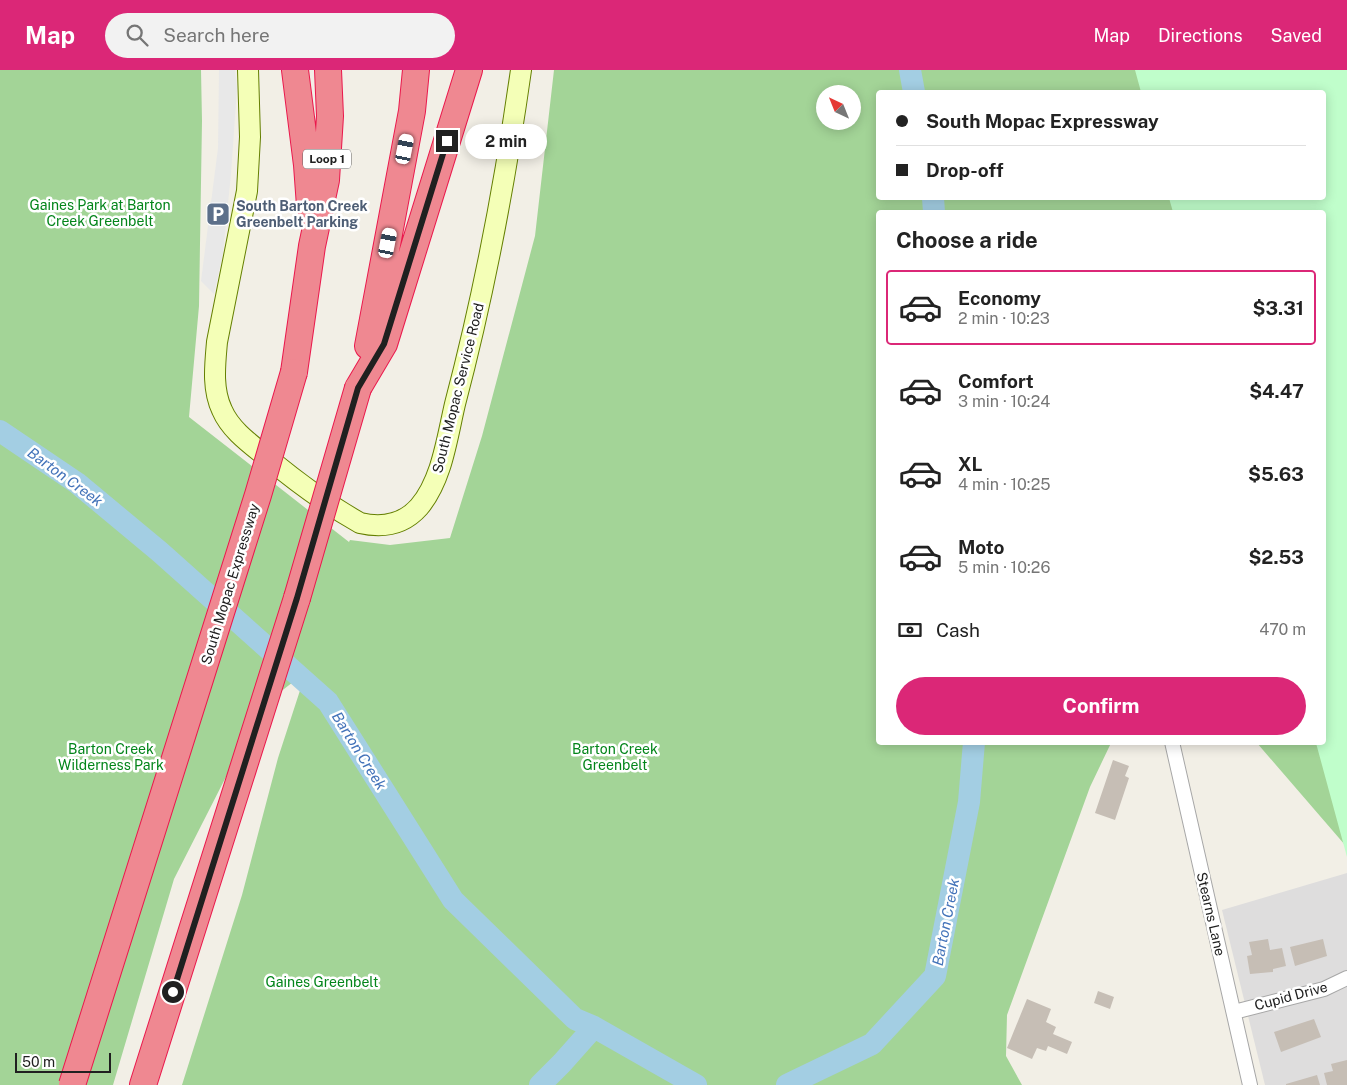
<!DOCTYPE html>
<meta charset="utf-8">
<style>
body{margin:0;font-family:"Public Sans",sans-serif;background:#f2f2f2;color:#222;height:100vh;display:flex;flex-direction:column;font-size:19px;white-space:nowrap}
*{box-sizing:border-box;margin:0}
p{font-size:16px;color:#767676}
.icon{flex:none;width:28px;height:28px;fill:none;stroke:currentColor;stroke-width:2;stroke-linecap:round;stroke-linejoin:round}
.map{position:relative;flex:1;overflow:hidden}
.sheet{position:absolute;left:876px;top:140px;width:450px;height:535px;display:flex;flex-direction:column;background:#fff;border-radius:5px;box-shadow:0 2px 12px #0003}
.sheet>*{flex:none}
.hud{position:absolute;left:876px;top:20px;width:450px;height:110px;border-radius:5px;box-shadow:0 2px 12px #0003;display:grid;align-content:center;height:110px;padding:0 20px;background:#fff}
.needle{width:32px;rotate:317deg}
.fabs{position:absolute;left:816px;top:15px;display:grid;gap:10px}
.fabs a{display:grid;place-items:center;width:45px;height:45px;border-radius:50%;background:#fff;box-shadow:0 2px 12px #0003;font-size:25px}
.scale{position:absolute;left:15px;bottom:12px;width:96px;box-sizing:border-box;padding-left:5px;border:2px solid #202020;border-top:0;font-size:14px;line-height:18px;white-space:nowrap;color:#202020;-webkit-text-stroke:4px #fff;paint-order:stroke}
.end{position:absolute;width:22px;height:22px;margin:-11px;border:6px solid #202020;background:#fff;box-shadow:0 0 0 2px #fff}
.from{border-radius:50%}
.bubble{position:absolute;height:35px;border-radius:18px;background:#fff;box-shadow:0 2px 12px #0003;font-size:16px;font-weight:700;line-height:35px;text-align:center}
.car{position:absolute;width:15px;height:30px;margin:-15px -8px;border-radius:6px;box-shadow:0 0 4px 1px #0007;background:linear-gradient(#fff 24%,#345 0 40%,#fff 0 76%,#345 0 86%,#fff 0)}
.hud b{display:flex;align-items:center;gap:18px;height:48px;font-size:19px}
.hud b+b{border-top:1px solid #e0e0e0}
.hud i{width:12px;height:12px;background:#222}
ul{padding:0;list-style:none}
li{display:flex;align-items:center;gap:15px;height:75px;margin:0 10px 8px;padding:0 10px;border:2px solid transparent;border-radius:5px}
li div{flex:1}
li b{display:block;font-size:19px}
li em{font-style:normal;font-weight:700}
li.on{border-color:#db2777}
li>.icon{width:45px;height:45px;stroke-width:1.5}
h2{padding:0 20px;font-size:22px;line-height:60px}
.pay{display:flex;align-items:center;gap:12px;height:55px;padding:0 20px;font-size:19px}
.pay p{margin-inline-start:auto}
.cta{display:flex;gap:10px;margin-top:auto;padding:10px 20px}
.cta a{flex:1;height:58px;border-radius:30px;background:#db2777;color:#fff;font-size:20px;font-weight:700;line-height:58px;text-align:center}
header{display:flex;align-items:center;gap:30px;box-sizing:border-box;height:70px;padding:0 25px;background:#db2777;color:#fff}
header strong{font-size:24px}
nav{display:flex;gap:28px;margin-inline-start:auto;font-size:18px}
.search{width:350px;height:45px;background:#f2f2f2;display:flex;align-items:center;gap:12px;box-sizing:border-box;padding:0 18px;border-radius:28px;color:#767676;font-size:19px}
.map>svg:first-child{display:block}
</style>
<header>
<strong>Map</strong>
<div class="search"><svg class="icon" aria-label="search" viewBox="0 0 24 24"><circle cx="10" cy="10" r="6"/><path d="M15 15l6 6"/></svg>Search here</div>
<nav><a>Map</a><a>Directions</a><a>Saved</a></nav>
</header>
<div class="map">
<svg width="1347" height="1015" viewBox="0 0 1347 1015">
<rect width="100%" height="100%" fill="#f2efe6"/>
<!-- residential -->
<path fill="#dedddd" d="M1347,803V1015H1265L1222,840Z"/>
<!-- forest -->
<path fill="#a3d497" fill-rule="evenodd" d="M0,0H201L202,51L199,236L189,347L349,472L350,470L390,475L450,468L482,366L535,166L554,0H1347L1345,775L1257,673L1324,672V142H879V672L1111,673L1090,717L1007,945L1006,986L1022,1015H182L242,825L278,688L306,602L262,636L174,809L113,1015H0ZM879,22H1324V128H879ZM825,24H852V51H825Z"/>
<!-- park -->
<path fill="#c0fecb" d="M1135,0H1347V787L1316,673L1324,672V142H1173L1169,128H1324V22H1141Z"/>
<!-- parking -->
<path fill="#e8e8e8" d="M219,0H235L237,18L231,104L223,183L214,224L201,211L218,78Z"/>
<g fill="none" stroke-linecap="round" stroke-linejoin="round">
<!-- river -->
<path stroke="#a3cee3" stroke-width="22" d="M910,0L914,22
M933,128L934,142
M0,361L77,413L160,482L328,632L453,830L575,949L594,957L696,1015
M540,1015L562,993L594,957
M787,1015L872,974L935,906L969,732L974,672"/>
</g>
<!-- building -->
<path fill="#c6beb5" d="M1113,690L1129,696L1125,706L1129,708L1115,750L1095,743Z
M1268,869L1270,880L1282,878L1286,896L1273,899V902L1250,904L1247,886L1252,885L1249,872Z
M1323,869L1327,886L1295,896L1290,877Z
M1098,921L1114,927L1110,939L1094,933Z
M1027,929L1051,939L1046,952L1056,957L1053,964L1072,972L1067,984L1048,976L1046,981L1037,978L1032,989L1007,978Z
M1314,949L1321,967L1281,982L1274,962Z
M1347,990V1015H1327L1324,1003L1333,1001L1331,994Z
M1317,1005L1320,1015H1286V1014Z"/>
<g fill="none" stroke-linecap="round" stroke-linejoin="round">
<!-- minor casing -->
<g stroke="#a7a7a7" stroke-width="16">
<path id="minor" d="M1172,672L1250,1015
M1234,942L1324,919L1347,908"/>
</g>
<!-- secondary casing -->
<g stroke="#647f00" stroke-width="22">
<path id="secondary" d="M248,0L250,67L247,121L217,272C215,295 212,319 222,340C231,361 252,375 269,389C298,413 328,435 360,453C382,458 403,455 419,437C442,410 447,368 455,334C484,224 505,113 521,0"/>
</g>
<!-- motorway casing -->
<g stroke="#ea184c" stroke-width="28">
<path id="motorway" d="M295,0L307,95L310,136
M368,276L412,41L416,0
M294,302L312,176L326,110L330,46L328,0
M358,318L384,274L469,0
M143,1015L297,528"/>
</g>
<!-- minor -->
<use href="#minor" stroke="#fff" stroke-width="14"/>
<!-- secondary -->
<use href="#secondary" stroke="#f4ffb7" stroke-width="20"/>
<!-- motorway -->
<use href="#motorway" stroke="#ef8891" stroke-width="26"/>
<!-- motorway-bridge casing -->
<g stroke="#ea184c" stroke-width="28" stroke-linecap="butt">
<path id="motorway-bridge" d="M297,528L358,318
M72,1015L258,425L294,302"/>
</g>
<!-- motorway-bridge -->
<use href="#motorway-bridge" stroke="#ef8891" stroke-width="26"/>
</g>
<g fill="none" stroke-linecap="round" stroke-linejoin="round">
<!-- route -->
<path stroke="#202020" stroke-width="6" d="M173,922L297,528L358,318L384,274L447,71"/>
</g>
<!-- icons -->
<defs>
<g id="parking-square" transform="scale(1.25)"><rect x="-9" y="-9" width="18" height="18" rx="4" fill="#5c6f8a" stroke="#fff"/><path d="M-3.5-5.5H1a3.5 3.5 0 0 1 0 7H-1V5.5H-3.5ZM-1-3.4V-.6H.8a1.4 1.4 0 0 0 0-2.8Z" fill="#fff"/></g>
</defs>
<g fill-rule="evenodd">
<use href="#parking-square" x="218" y="144"/>
</g>
<g text-anchor="middle" stroke-width="5" stroke-linejoin="round" paint-order="stroke">
<!-- shield labels -->
<rect fill="#fff" stroke="#636363" stroke-width="1" x="303" y="79.5" width="48" height="19" rx="4"/>
<g font-size="12" font-weight="bold" fill="#202020">
<text x="327" y="93">Loop 1</text>
</g>
<!-- park labels -->
<g font-size="14" fill="#03851a" stroke="#fff">
<text x="100" y="140">Gaines Park at Barton<tspan x="100" dy="16">Creek Greenbelt</tspan></text>
<text x="111" y="684">Barton Creek<tspan x="111" dy="16">Wilderness Park</tspan></text>
<text x="615" y="684">Barton Creek<tspan x="615" dy="16">Greenbelt</tspan></text>
<text x="322" y="917">Gaines Greenbelt</text>
</g>
<!-- service labels -->
<g font-size="14" font-weight="bold" fill="#4e5e75" stroke="#fff" text-anchor="start">
<text x="236" y="141">South Barton Creek<tspan x="236" dy="16">Greenbelt Parking</tspan></text>
</g>
<!-- street labels -->
<g font-size="14" fill="#202020" stroke="#fff">
<text transform="translate(458 318) rotate(-76)" y="5">South Mopac Service Road</text>
<text transform="translate(230 514) rotate(-73)" y="5">South Mopac Expressway</text>
<text transform="translate(1211 844) rotate(77)" y="5">Stearns Lane</text>
<text transform="translate(1291 926) rotate(-15)" y="5">Cupid Drive</text>
</g>
<!-- water labels -->
<g font-size="15" font-style="italic" fill="#4373b9" stroke="#fff">
<text transform="translate(65 407) rotate(36)" y="5">Barton Creek</text>
<text transform="translate(359 681) rotate(58)" y="5">Barton Creek</text>
<text transform="translate(946 852) rotate(-79)" y="5">Barton Creek</text>
</g>
</g>
</svg>
<div class="fabs">
<a><svg class="needle" viewBox="-14 -14 28 28"><path d="M0-13l5 13h-10z" fill="#e53935"/><path d="M0 13l5-13h-10z" fill="#767676"/></svg></a>
</div>
<div class="scale">50 m</div>
<i class="end from" style="left:173px;top:922px"></i>
<i class="end" style="left:447px;top:71px"></i>
<div class="bubble" style="left:465px;top:54px;width:82px">2 min</div>
<i class="car" style="left:405px;top:79px;rotate:11deg"></i>
<i class="car" style="left:388px;top:173px;rotate:11deg"></i>
<div class="hud">
<b><i class="from"></i>South Mopac Expressway</b>
<b><i></i>Drop-off</b>
</div>
<section class="sheet">
<h2>Choose a ride</h2>
<ul>
<li class="on"><svg class="icon" aria-label="car" viewBox="0 0 24 24"><path d="M5 17H2v-5l4-1 3-4h7l3 4 3 1v5h-3M9 17h6M6 11h13"/><circle cx="7" cy="17" r="2"/><circle cx="17" cy="17" r="2"/></svg><div><b>Economy</b><p>2 min · 10:23</p></div><em>$3.31</em></li>
<li><svg class="icon" aria-label="car" viewBox="0 0 24 24"><path d="M5 17H2v-5l4-1 3-4h7l3 4 3 1v5h-3M9 17h6M6 11h13"/><circle cx="7" cy="17" r="2"/><circle cx="17" cy="17" r="2"/></svg><div><b>Comfort</b><p>3 min · 10:24</p></div><em>$4.47</em></li>
<li><svg class="icon" aria-label="car" viewBox="0 0 24 24"><path d="M5 17H2v-5l4-1 3-4h7l3 4 3 1v5h-3M9 17h6M6 11h13"/><circle cx="7" cy="17" r="2"/><circle cx="17" cy="17" r="2"/></svg><div><b>XL</b><p>4 min · 10:25</p></div><em>$5.63</em></li>
<li><svg class="icon" aria-label="car" viewBox="0 0 24 24"><path d="M5 17H2v-5l4-1 3-4h7l3 4 3 1v5h-3M9 17h6M6 11h13"/><circle cx="7" cy="17" r="2"/><circle cx="17" cy="17" r="2"/></svg><div><b>Moto</b><p>5 min · 10:26</p></div><em>$2.53</em></li>
</ul>
<div class="pay"><svg class="icon" aria-label="cash" viewBox="0 0 24 24"><path d="M3 7h18v10H3z"/><circle cx="12" cy="12" r="2"/></svg>Cash<p>470 m</p></div>
<div class="cta"><a>Confirm</a></div>
</section>
</div>
